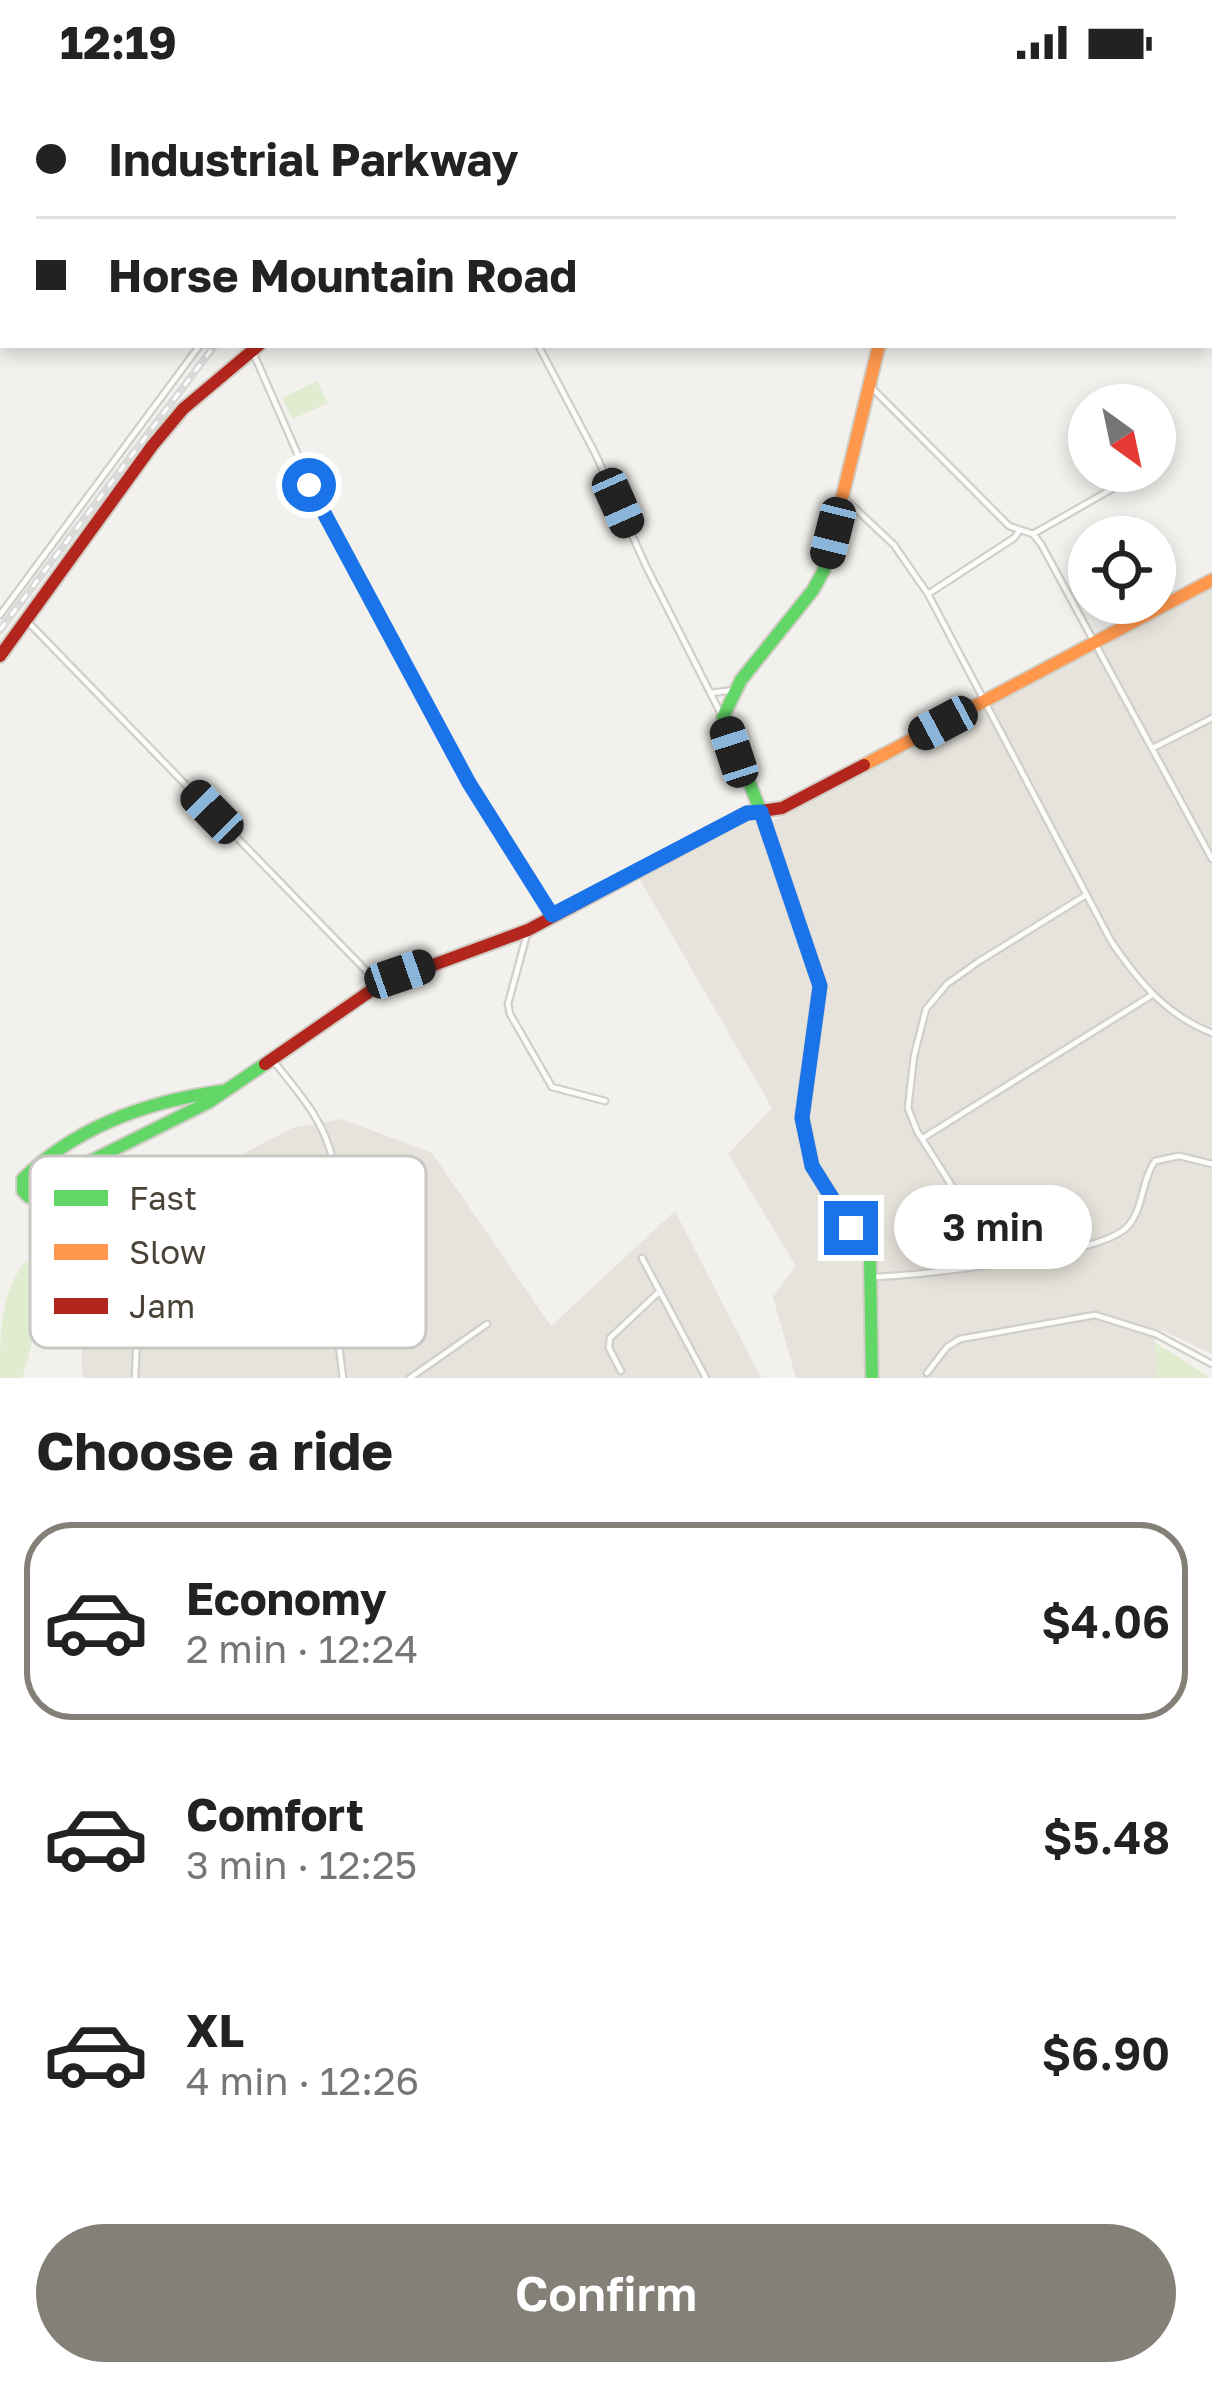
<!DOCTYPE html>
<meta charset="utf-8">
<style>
body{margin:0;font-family:"Golos Text",sans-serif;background:#f6f6f6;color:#222;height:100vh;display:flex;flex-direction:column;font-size:45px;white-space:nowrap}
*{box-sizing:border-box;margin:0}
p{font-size:39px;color:#767676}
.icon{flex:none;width:66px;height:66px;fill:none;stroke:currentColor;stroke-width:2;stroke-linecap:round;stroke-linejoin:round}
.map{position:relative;height:1294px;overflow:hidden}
.drawer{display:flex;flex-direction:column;background:#fff;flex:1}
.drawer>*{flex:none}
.banner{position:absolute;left:0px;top:0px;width:1212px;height:264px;box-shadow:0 6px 18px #0003;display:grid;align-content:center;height:264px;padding:0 36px;background:#fff}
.needle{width:78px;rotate:147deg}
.tools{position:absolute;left:1068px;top:300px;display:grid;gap:24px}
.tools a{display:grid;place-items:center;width:108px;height:108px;border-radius:50%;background:#fff;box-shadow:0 6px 18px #0003;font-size:60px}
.end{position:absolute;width:54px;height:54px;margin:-27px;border:15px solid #1a73e8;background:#fff;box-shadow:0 0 0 6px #fff}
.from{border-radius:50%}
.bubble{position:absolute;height:84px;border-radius:42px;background:#fff;box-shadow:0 6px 18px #0003;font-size:39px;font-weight:600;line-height:84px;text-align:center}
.car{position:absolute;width:36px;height:72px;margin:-36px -18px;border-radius:15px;box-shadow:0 0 9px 3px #0007;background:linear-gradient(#222 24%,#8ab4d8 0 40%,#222 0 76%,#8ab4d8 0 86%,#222 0)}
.banner b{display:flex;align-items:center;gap:42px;height:114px;font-size:45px}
.banner b+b{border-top:3px solid #e0e0e0}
.banner i{width:30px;height:30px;background:#222}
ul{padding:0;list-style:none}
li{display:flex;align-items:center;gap:36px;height:198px;margin:0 24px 18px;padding:0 12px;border:6px solid transparent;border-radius:48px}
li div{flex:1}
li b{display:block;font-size:45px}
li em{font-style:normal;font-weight:600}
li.active{border-color:#848078}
li>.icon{width:108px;height:108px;stroke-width:1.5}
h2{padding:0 36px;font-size:54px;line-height:144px}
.cta{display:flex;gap:24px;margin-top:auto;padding:24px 36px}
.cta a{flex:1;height:138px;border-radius:72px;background:#848078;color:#fff;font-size:48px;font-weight:600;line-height:138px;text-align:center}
.status{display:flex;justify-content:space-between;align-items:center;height:84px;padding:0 60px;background:#fff;direction:ltr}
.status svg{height:33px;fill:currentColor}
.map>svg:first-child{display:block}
</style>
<div class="status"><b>12:19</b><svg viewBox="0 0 49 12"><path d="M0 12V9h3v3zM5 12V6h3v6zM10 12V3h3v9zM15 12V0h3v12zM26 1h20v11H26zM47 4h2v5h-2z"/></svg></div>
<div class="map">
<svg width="1212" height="1294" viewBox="0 0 1212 1294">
<rect width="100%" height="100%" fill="#f3f1ed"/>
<!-- residential -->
<path fill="#e6e3dc" d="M1212,502V1270L1162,1246L1154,1258L1157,1294H796L773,1213L796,1182L728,1070L772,1024L639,794L751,734L775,736Z
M342,1035L432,1069L551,1242L675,1127L761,1294H83L81,1276L94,1162L152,1119L292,1044Z"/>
<!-- green -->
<path fill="#e0ebcf" d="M317,297L328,319L293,335L282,314Z
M27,1176C46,1214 34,1256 22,1294H0C0,1251 0,1206 27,1176Z
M1154,1258L1208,1292L1210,1294H1157Z"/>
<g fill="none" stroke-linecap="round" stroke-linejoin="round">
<!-- street casing -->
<g stroke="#d1cfcb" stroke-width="9">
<path id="street" d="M561,0L562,3
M816,0L819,3
M538,261L595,369L646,482L722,632
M252,266L330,444L469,699L552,831
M871,303L1009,442L1033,450L1041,460L1212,775
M842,412L894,461L928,510L1111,857C1138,897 1166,931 1212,949
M1033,450L1140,389
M928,510L1014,454L1020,446
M0,531L200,261
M27,537L378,899
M711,609L734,606
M1153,664L1212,634
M528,846L508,920L510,930L552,1003L605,1017
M271,974C297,1007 325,1036 333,1078V1214L343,1294
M923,1054L1152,911
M642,1174L706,1294
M972,1183L967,1126L917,1047L908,1024L914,972L926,925L947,900L978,878L1086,811
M873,1193C918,1192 1096,1172 1126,1144C1144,1127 1141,1096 1155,1077L1179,1072L1212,1080
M257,1228L285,1218L333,1214
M621,1287L609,1264L610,1254L660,1207
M927,1289L947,1263L960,1255L1095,1231L1156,1250L1212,1280
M135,1294L139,1207L145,1184L157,1170L258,1121L388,1108L404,1113L414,1148
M410,1294L487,1240"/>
</g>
<!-- fast casing -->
<g stroke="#d1cec5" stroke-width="16">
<path id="fast" d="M985,3L987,0
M837,435L824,486L813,506L741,596L723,633L761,728L820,902L802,1033L812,1082L870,1175L872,1294
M223,1007C149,1017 77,1042 23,1095V1107L29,1113H38L59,1093L209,1018L265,980"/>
</g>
<!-- slow casing -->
<g stroke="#d1cec5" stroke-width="16">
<path id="slow" d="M286,0L287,3
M0,193L3,192
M837,435L879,261
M864,681L1212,496"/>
</g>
<!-- jam casing -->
<g stroke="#d1cec5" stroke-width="16">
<path id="jam" d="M424,3L431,0
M0,572L152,362L183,325L259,261
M265,980L379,901L528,846L747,729L782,724L864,681"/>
</g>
<!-- street -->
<use href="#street" stroke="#fdfdfc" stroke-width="4.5"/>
<!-- fast -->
<use href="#fast" stroke="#63d668" stroke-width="12"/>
<!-- slow -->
<use href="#slow" stroke="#ff974d" stroke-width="12"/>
<!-- jam -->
<use href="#jam" stroke="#b3261e" stroke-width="12"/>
<!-- rail casing -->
<g stroke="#dadad9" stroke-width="8">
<path id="rail" d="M429,3L432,0
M0,546L215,261"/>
</g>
<!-- rail -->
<use href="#rail" stroke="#fff" stroke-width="3" stroke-dasharray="9" stroke-linecap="butt"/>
</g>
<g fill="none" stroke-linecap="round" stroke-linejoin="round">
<!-- route -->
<path stroke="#1a73e8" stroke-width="15" d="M309,401L469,699L552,831L747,729L761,728L820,902L802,1034L812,1082L851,1144"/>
</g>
<!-- legend -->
<rect x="30" y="1072" width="396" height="192" rx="18" fill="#fff" stroke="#c8c7c4" stroke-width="3"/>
<rect x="54" y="1106" width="54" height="16" fill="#63d668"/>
<rect x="54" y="1160" width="54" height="16" fill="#ff974d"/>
<rect x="54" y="1214" width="54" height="16" fill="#b3261e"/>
<g font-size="33" fill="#494339">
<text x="129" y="1126">Fast</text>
<text x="129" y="1180">Slow</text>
<text x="129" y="1234">Jam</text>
</g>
</svg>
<div class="tools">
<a><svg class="needle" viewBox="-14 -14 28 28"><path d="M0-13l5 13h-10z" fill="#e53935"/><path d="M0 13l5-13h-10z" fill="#767676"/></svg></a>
<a><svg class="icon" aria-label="locate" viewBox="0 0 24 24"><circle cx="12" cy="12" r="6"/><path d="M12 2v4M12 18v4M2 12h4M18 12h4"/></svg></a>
</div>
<i class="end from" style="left:309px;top:401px"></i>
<i class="end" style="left:851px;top:1144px"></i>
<div class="bubble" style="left:894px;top:1101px;width:198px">3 min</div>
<i class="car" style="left:618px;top:419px;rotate:156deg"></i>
<i class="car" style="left:833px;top:449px;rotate:194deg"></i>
<i class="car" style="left:943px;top:639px;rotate:242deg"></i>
<i class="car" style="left:734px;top:668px;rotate:342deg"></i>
<i class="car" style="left:212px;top:728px;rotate:316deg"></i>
<i class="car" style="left:400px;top:890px;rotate:71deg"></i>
<div class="banner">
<b><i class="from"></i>Industrial Parkway</b>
<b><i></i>Horse Mountain Road</b>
</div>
</div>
<section class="drawer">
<h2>Choose a ride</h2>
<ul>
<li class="active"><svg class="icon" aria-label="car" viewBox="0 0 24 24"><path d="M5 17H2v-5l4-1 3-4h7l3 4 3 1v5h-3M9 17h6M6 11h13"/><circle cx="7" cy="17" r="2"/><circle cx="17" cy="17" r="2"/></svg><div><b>Economy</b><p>2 min · 12:24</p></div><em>$4.06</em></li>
<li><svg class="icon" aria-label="car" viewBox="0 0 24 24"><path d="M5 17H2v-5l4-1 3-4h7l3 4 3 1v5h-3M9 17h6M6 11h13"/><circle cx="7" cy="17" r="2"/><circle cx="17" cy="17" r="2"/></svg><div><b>Comfort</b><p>3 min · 12:25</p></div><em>$5.48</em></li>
<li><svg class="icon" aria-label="car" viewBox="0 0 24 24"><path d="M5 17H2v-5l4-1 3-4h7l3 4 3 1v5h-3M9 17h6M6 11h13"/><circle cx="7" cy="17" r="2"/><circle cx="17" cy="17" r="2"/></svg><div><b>XL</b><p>4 min · 12:26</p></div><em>$6.90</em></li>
</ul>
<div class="cta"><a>Confirm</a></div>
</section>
